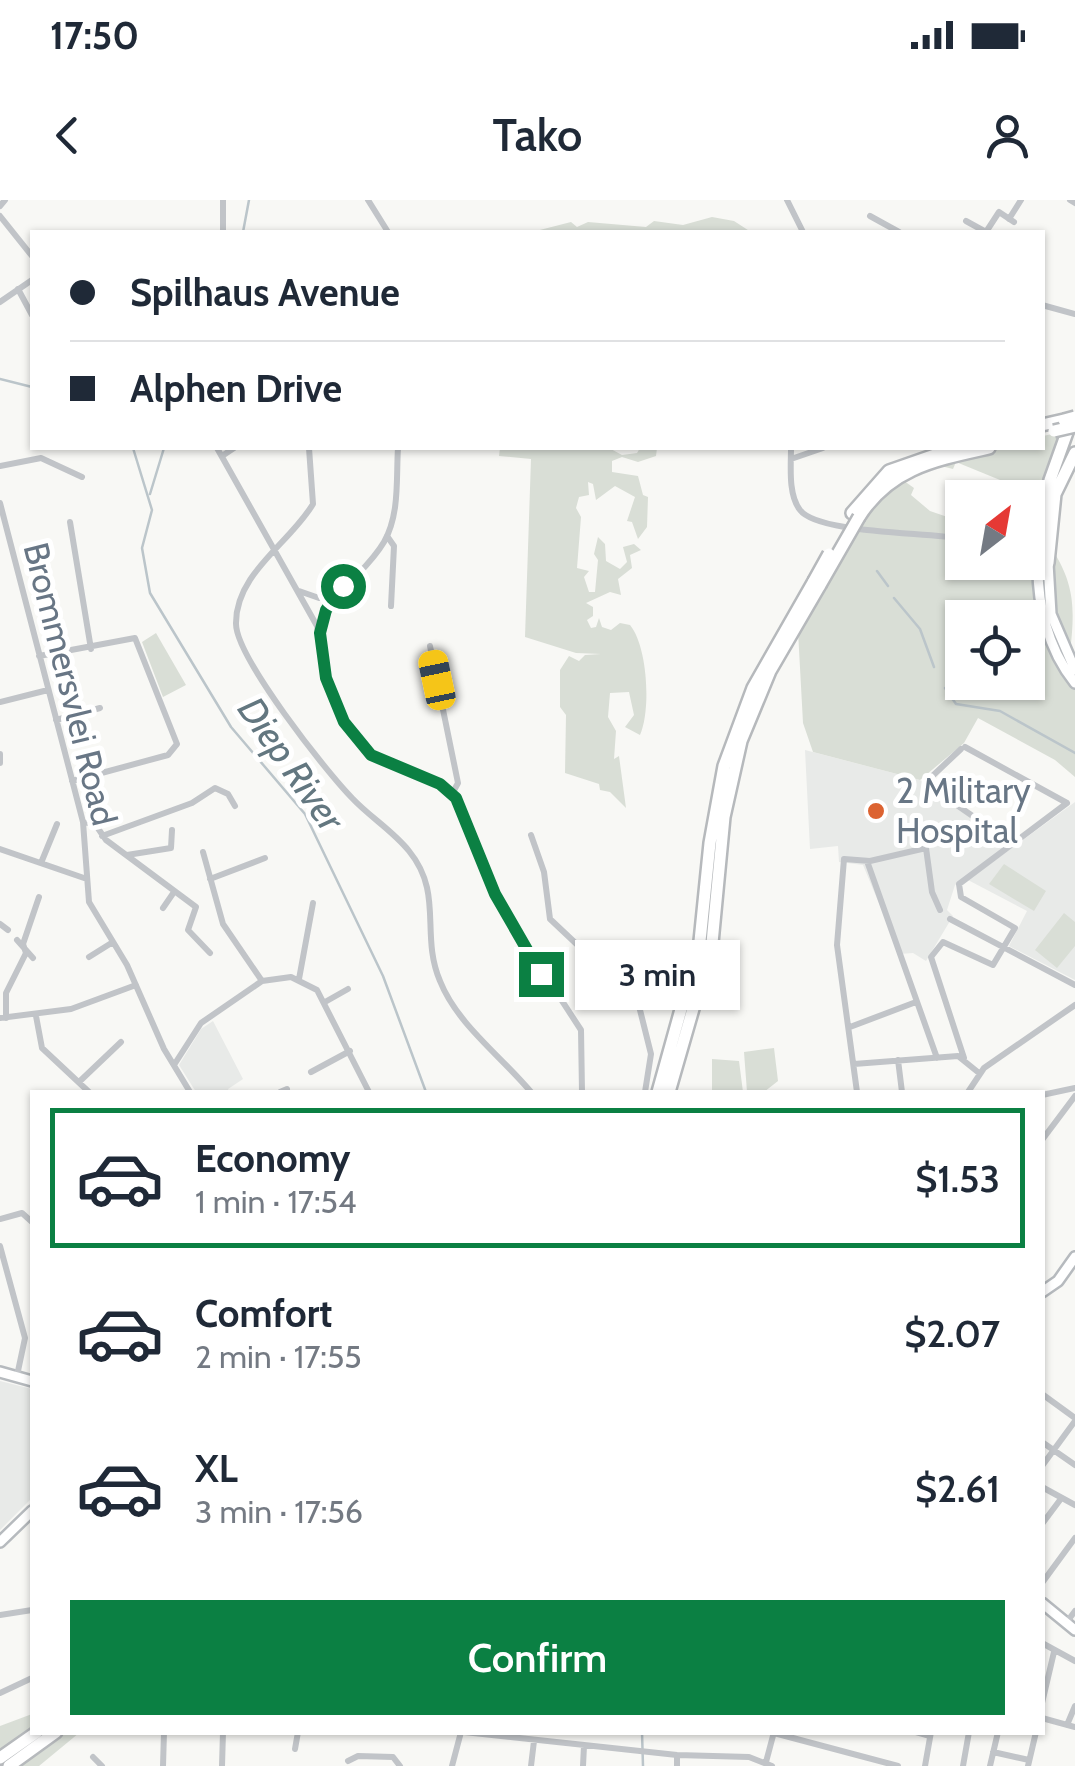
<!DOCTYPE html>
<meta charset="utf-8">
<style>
body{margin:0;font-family:Cabin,sans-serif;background:#f6f6f7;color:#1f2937;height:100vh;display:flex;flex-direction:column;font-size:38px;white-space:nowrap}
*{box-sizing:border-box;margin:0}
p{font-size:32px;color:#747a83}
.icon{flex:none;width:55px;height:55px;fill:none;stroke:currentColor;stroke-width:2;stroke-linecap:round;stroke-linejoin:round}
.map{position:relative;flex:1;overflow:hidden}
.panel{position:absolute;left:30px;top:890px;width:1015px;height:645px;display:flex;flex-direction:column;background:#fff;border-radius:0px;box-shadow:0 2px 8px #0004}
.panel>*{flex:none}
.top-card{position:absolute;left:30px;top:30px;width:1015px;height:220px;border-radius:0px;box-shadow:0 2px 8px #0004;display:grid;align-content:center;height:220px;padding:0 40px;background:#fff}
.needle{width:65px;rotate:31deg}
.buttons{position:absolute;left:945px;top:280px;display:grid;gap:20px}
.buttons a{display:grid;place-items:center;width:100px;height:100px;border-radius:0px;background:#fff;box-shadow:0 2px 8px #0004;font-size:50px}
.end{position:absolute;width:45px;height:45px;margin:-22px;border:12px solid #0b8043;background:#fff;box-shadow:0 0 0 5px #fff}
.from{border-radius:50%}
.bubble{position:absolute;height:70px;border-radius:0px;background:#fff;box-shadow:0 2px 8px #0004;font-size:32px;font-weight:600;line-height:70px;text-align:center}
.car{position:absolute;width:30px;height:60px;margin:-30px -15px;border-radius:12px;box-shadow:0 0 8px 2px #0007;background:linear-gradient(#f5c518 24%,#345 0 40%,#f5c518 0 76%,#345 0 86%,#f5c518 0)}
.top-card b{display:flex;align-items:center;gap:35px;height:95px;font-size:38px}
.top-card b+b{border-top:2px solid #e0e1e3}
.top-card i{width:25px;height:25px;background:#1f2937}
ul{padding:18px 0 0;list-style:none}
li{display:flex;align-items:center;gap:30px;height:140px;margin:0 20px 15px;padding:0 20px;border:5px solid transparent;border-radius:0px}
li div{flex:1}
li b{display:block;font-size:38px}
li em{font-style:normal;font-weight:600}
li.selected{border-color:#0b8043}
li>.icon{width:90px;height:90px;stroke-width:1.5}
.button{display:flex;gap:20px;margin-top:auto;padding:20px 40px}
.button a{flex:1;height:115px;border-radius:0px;background:#0b8043;color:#fff;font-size:40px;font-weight:600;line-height:115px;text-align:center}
.status{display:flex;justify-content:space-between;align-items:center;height:70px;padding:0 50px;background:#fff;direction:ltr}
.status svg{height:28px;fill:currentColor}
header{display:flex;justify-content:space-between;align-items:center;height:130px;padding:0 40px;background:#fff;font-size:45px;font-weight:600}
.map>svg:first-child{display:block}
</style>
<div class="status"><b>17:50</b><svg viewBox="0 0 49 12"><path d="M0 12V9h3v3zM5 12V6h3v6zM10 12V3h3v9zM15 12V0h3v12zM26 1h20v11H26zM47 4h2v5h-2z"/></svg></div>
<header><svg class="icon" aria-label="back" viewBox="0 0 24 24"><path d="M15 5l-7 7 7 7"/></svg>Tako<svg class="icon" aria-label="person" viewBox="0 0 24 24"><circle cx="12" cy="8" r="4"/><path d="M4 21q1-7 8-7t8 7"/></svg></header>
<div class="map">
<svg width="1075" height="1566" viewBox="0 0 1075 1566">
<rect width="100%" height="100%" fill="#f8f8f5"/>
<!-- built -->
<path fill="#e8eae8" d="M805,550L920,580L1005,640L1007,645L955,685L947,710L953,716L926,761L913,753L900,754L863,665L839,662L838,646L810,649Z
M1075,602V780L1009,746L1027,711L968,680Z
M213,821L243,879L228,889L229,892H196L179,865L201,829Z
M0,1181L32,1189V1298L0,1330Z"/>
<!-- green -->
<path fill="#d9ded6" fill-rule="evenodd" d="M712,17L734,21L751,32H532L571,22L577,27L588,22L646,27L654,21L683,25Z
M1061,232L1042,301L1035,377L1048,446L1075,489V577L1055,560L978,518L964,543L920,580L813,552L803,523L798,431L868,309L900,278L914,288L911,295L930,311L962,322V362H1028V298L994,297L1000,280L956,262L953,269L941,266L1002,248H1042L1043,236ZM962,418H1028V482H962Z
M500,248H609L622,255L637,253L640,248H657L656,256L638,262L622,257L612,261V272L638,276L643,295L648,297L647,327L638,339L632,322L627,321L635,297L615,286L596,300L593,284L588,282L589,295L579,297L576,308L581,317L577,368L589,371L584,377L589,392H595L598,360L594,354L598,337L605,344L606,361L620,369L627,362L623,347L634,344L641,350L630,355L632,368L618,379L621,395L610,392L586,403L593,407V416L587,420L591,428L596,427L599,418L602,427L611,430L620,423L630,425C648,447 651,511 640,535L625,527L634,515L629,492L610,493L608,517L616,531L614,559L619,556L626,608L610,592L600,590L599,584L565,573L566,515L560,507V470L569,456L579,461L585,455L601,454L576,453L525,437L531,259L499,256Z
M1052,349C1075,385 1075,409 1070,453L1053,409Z
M156,433L186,485L163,497L142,442Z
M1004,664L1046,691L1034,711L989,684Z
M1064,713L1075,722V746L1057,768L1035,750Z
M774,848L778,881L764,892H747L744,852Z
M712,859L739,861L743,892H712Z
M32,1514V1532L79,1533L39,1566H0V1526Z"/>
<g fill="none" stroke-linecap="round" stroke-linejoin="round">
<!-- stream -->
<path stroke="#bbc5ca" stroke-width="2.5" d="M243,32L249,0
M0,179L32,187
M133,248L152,310L142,348L150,393L231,527L305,614L383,776L426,892
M150,294L164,248
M877,371L888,386
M894,398L920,429L934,467
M945,488L956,504L1000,511L1075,553
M642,1532L643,1566"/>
<!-- major casing -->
<g stroke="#b6babe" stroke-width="14">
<path id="major" d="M1038,362C1037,405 1048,449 1075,483
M1048,363L1051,414L1075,470
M1042,1092L1058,1081L1075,1057
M0,1172L32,1181
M0,1342L32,1311
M1042,1403L1075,1430"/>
</g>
<!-- highway casing -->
<g stroke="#b6b9bc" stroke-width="16">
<path id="highway" d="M1042,225L1064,220
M852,313L889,271L955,248
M859,317C890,268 935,260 989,248
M1038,362L1050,280L1070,224
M1048,363L1055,294L1075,253
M658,892L700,741L710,643L724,566L753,488L814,381
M669,892L712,743L724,617L741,541L770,471L820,385
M0,1558L37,1532
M9,1566L56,1532"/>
</g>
<!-- minor -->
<path stroke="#c1c4c8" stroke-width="6" d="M223,0V32
M368,0L388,32
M787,0L803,32
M1070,0L1075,3
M0,6L5,0
M0,16L32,56
M870,16L899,32
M1009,19L1021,0
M966,21L986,32
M986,32L999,12L1014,22
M18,89L32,115
M0,102L32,80
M1042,105L1075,114
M217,248L317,426L326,478L349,531L371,555L440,583L460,606L506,715L581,830L582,892
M309,248L313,304C290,343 236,373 236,423C235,456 327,573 353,599C370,617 393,631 409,651C444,694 420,734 440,781C457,824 501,856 531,892
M791,248C791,266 788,295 800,310C818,334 929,332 962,339
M222,256L234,248
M791,259L823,248
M0,266L41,258L82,277
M0,303L83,622L89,702L127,765L164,849L190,892
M70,322L91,449
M387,336L394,346L391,406
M299,391L319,398L334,394
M321,432C331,390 364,376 384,342C400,314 396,278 398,248
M430,446L458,583L452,594
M39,456L135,438L177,544L168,555L72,581
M0,502L48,490
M56,520L100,508
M961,549L925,583L1013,644
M0,554V563
M83,622L95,624L106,640L196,707L188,730L210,753
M531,635L544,672L550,719L638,802L651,854L645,892
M102,636L192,603L215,588L228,594L235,606
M0,649L84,678
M203,652L223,724L262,781
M127,655L171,648L172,630
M867,661L937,858
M41,663L57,624
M210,679L265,658
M163,708L174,692
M950,719L1075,785
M0,724L8,730
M17,740L33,758
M89,757L113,742
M299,779L313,703
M325,802L348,789
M36,816L42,848L89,892
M0,818L71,809L136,785
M6,818V793L26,753L23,744L39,697
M850,827L916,802
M964,858L931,757L943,742L993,765L1015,728L961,697L959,684L1067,603L965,547
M898,860L902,892
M854,864L958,856L979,873
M174,865L201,823L262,781L291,777L317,790L369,892
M311,872L350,851
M79,882L121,842
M280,892L287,889
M857,892L837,745L844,659L870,661L926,648L932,692L940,710
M968,892L984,868L1075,805
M1042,895L1075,888
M1042,940L1075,896
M0,1019L22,1013L32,1022
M0,1046L25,1138L18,1171
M1042,1194L1075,1218
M1042,1242L1075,1265
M1042,1266L1075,1221
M1042,1287L1075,1305
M1042,1324L1060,1300
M1042,1383L1075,1338
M0,1415L32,1410
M1066,1423L1075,1411
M1042,1443L1075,1461
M0,1493L32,1478
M1042,1503L1054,1452
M1042,1518L1075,1527
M1067,1525L1075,1506
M464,1532L677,1555L749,1557L772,1566
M916,1532L930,1536
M774,1533L898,1566
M295,1549L298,1532
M993,1552L1029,1560
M93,1557L102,1566
M348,1561L358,1556L393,1557L400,1566
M766,1562L774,1532
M163,1566L164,1532
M222,1566L223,1532
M452,1566L461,1532
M531,1566L534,1541
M583,1566L584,1546
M677,1566V1555
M925,1566L931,1532
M963,1566L969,1532
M990,1566L998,1532
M1028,1566L1036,1532"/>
<!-- major -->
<use href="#major" stroke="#fff" stroke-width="9"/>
<!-- highway -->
<use href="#highway" stroke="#fff" stroke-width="11"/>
<!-- highway-bridge casing -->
<g stroke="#b6b9bc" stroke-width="16" stroke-linecap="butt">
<path id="highway-bridge" d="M1064,220L1075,217
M1054,231L1075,226
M814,381L829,354
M820,385L859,317"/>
</g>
<!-- highway-bridge -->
<use href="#highway-bridge" stroke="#fff" stroke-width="11"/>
</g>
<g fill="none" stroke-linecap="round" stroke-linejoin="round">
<!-- route -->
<path stroke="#0b8043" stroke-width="12" d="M343,386L326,410L320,433L326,478L344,522L371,555L440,584L456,598L495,694L541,774"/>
</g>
<!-- markers -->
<circle fill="#dc6331" stroke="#fff" stroke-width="4" cx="876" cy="611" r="10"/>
<g text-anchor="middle" stroke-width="10" stroke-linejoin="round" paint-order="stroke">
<!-- street labels -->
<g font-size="35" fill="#687685" stroke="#fff">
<text transform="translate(70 484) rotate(76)" y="12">Brommersvlei Road</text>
</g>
<!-- poi labels -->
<g font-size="35" fill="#687685" stroke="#fff" text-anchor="start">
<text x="896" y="603">2 Military<tspan x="896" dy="40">Hospital</tspan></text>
</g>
<!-- water labels -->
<g font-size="38" font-style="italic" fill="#637780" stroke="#fff">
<text transform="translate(291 564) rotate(55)" y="13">Diep River</text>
</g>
</g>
</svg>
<div class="buttons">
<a><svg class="needle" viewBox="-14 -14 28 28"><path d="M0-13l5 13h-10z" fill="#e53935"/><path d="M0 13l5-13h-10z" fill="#747a83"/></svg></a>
<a><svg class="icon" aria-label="locate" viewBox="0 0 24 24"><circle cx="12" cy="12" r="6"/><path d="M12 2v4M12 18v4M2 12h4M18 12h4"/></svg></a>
</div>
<i class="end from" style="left:343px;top:386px"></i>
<i class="end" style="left:541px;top:774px"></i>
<div class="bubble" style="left:575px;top:740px;width:165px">3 min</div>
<i class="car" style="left:437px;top:480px;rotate:348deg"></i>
<div class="top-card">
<b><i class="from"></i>Spilhaus Avenue</b>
<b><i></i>Alphen Drive</b>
</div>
<section class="panel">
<ul>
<li class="selected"><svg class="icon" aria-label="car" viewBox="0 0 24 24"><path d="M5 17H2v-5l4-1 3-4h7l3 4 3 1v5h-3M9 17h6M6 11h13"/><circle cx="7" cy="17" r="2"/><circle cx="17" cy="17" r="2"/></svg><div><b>Economy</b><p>1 min · 17:54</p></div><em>$1.53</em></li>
<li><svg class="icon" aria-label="car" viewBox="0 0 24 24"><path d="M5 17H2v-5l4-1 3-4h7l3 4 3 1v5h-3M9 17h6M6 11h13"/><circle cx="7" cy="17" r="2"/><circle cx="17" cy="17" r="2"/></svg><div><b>Comfort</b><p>2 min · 17:55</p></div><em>$2.07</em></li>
<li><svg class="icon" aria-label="car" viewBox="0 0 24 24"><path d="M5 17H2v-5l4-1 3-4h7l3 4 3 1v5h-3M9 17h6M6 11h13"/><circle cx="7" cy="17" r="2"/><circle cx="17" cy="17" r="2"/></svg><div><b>XL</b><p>3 min · 17:56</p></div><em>$2.61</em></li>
</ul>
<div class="button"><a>Confirm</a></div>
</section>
</div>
